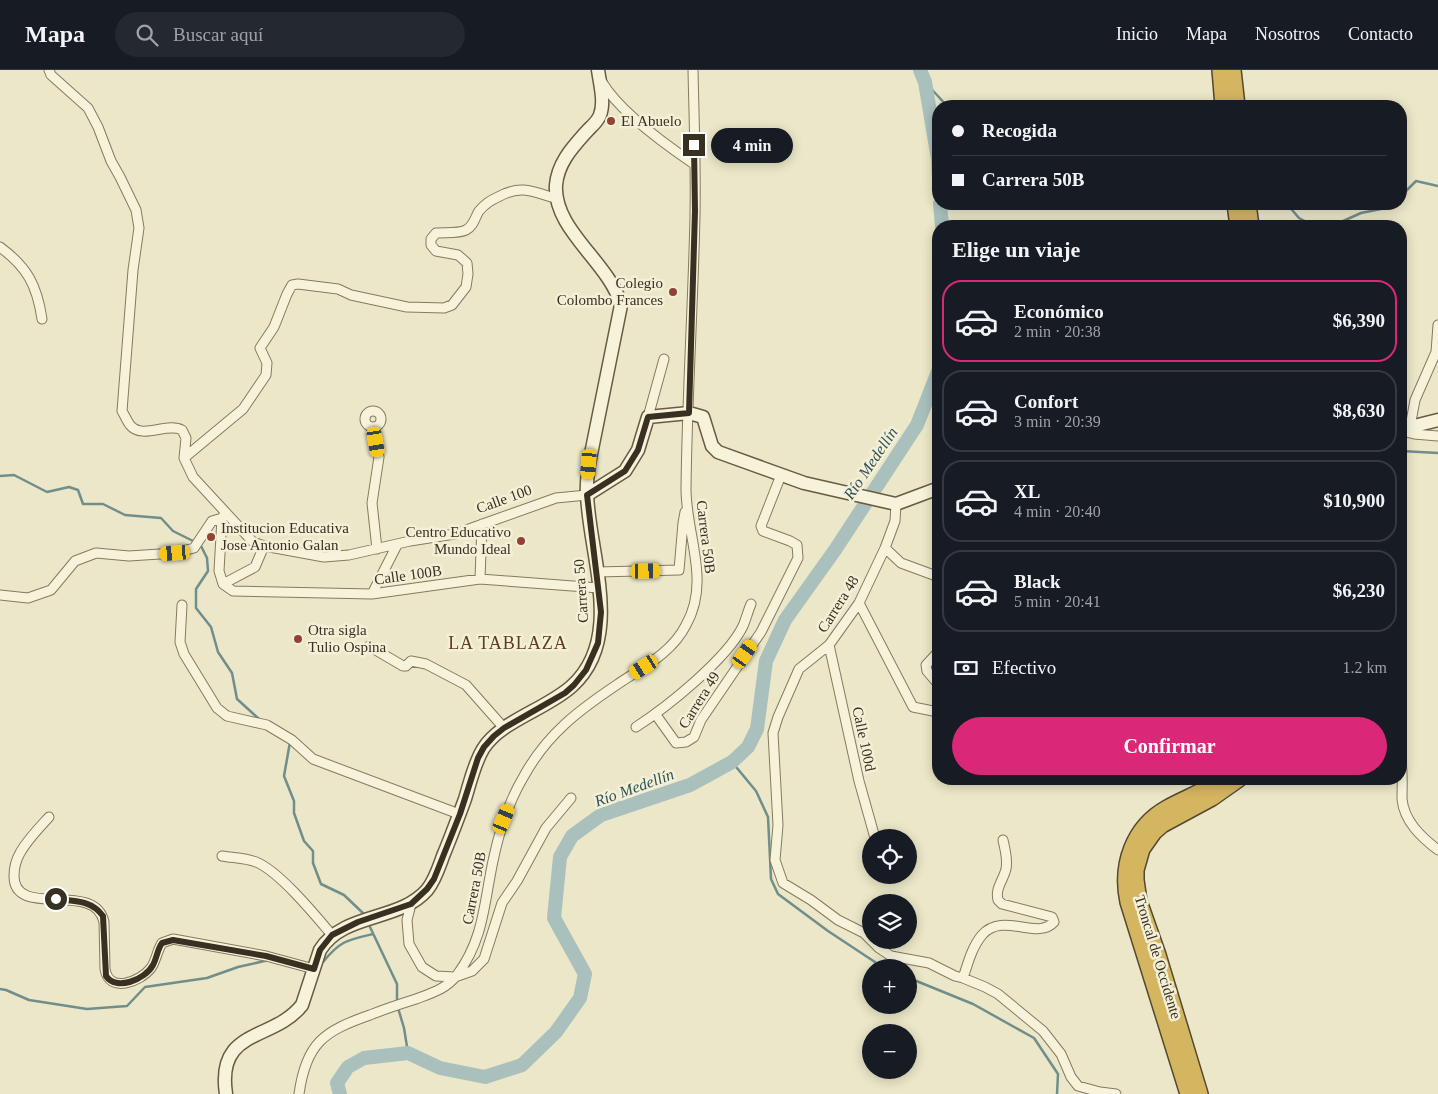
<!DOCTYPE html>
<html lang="es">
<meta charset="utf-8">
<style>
body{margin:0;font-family:"Times New Roman",serif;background:#242831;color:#f1f3f6;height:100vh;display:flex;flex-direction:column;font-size:19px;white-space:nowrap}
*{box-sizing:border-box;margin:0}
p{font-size:16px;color:#9ea1a6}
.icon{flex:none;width:28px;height:28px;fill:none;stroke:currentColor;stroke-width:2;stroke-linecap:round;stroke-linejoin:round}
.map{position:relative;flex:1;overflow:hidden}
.panel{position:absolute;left:932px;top:150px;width:475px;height:565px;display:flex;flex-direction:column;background:#171b24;border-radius:20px;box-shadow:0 2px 12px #0003}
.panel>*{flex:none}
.guide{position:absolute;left:932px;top:30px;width:475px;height:110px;border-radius:20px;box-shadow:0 2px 12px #0003;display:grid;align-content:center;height:110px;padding:0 20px;background:#171b24}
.tools{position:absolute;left:862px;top:759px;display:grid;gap:10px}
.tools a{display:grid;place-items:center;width:55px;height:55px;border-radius:50%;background:#171b24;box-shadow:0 2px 12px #0003;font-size:25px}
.end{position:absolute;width:22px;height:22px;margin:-11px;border:6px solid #383021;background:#fff;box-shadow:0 0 0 2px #fff}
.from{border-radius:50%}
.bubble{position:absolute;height:35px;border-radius:18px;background:#171b24;box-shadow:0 2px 12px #0003;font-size:16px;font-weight:700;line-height:35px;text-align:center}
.car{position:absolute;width:15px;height:30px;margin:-15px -8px;border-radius:6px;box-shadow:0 0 4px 1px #0007;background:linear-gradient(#f5c518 24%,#345 0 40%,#f5c518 0 76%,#345 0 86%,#f5c518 0)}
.guide b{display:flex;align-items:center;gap:18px;height:48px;font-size:19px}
.guide b+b{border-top:1px solid #363941}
.guide i{width:12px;height:12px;background:#f1f3f6}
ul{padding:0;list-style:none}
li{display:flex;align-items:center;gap:15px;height:82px;margin:0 10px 8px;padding:0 10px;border:2px solid #363941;border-radius:20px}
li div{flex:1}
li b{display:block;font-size:19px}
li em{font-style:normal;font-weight:700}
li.active{border-color:#db2777}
li>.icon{width:45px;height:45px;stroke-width:1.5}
h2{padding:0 20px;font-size:22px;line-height:60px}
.pay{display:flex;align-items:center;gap:12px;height:55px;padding:0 20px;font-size:19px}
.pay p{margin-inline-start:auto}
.action{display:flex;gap:10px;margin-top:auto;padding:10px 20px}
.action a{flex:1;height:58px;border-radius:30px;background:#db2777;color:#fff;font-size:20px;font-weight:700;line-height:58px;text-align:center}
header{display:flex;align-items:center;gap:30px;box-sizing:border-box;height:70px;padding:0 25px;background:#171b24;border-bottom:1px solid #363941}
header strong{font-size:24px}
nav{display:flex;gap:28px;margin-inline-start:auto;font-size:18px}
.search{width:350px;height:45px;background:#242831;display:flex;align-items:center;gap:12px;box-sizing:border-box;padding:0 18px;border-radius:28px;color:#9ea1a6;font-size:19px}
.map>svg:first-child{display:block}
</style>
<header>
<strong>Mapa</strong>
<div class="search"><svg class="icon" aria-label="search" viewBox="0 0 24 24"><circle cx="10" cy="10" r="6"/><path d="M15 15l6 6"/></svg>Buscar aquí</div>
<nav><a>Inicio</a><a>Mapa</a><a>Nosotros</a><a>Contacto</a></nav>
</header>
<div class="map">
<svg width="1438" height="1024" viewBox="0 0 1438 1024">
<rect width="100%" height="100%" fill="#ebe7c8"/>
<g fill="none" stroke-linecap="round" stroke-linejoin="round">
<!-- stream -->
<path stroke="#708e8b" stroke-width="2.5" d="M925,12L947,36
M1401,126L1416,111L1438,116
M1287,134L1299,148L1314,156
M1332,156L1361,143L1381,139L1389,134
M1401,381L1438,383
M0,406L14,405L47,422L69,417L78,420L83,434H103L125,445L161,448L173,461L195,472
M200,474L207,488L208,501L196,519V538L211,557L218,582L232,603L237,629L259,649
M290,672L284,706L294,731V743L304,771L313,781V793L321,814L344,825L365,845
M732,692L756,721L768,747L771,809L778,824L828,861L884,898
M370,857L397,914V932
M323,892C340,871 347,870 373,864
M909,908L973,934L1034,968L1058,1004L1057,1024
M0,919L6,920L29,930L87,939L127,936L145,917L207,908L238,897L269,890
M398,938L404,958L408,983"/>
<!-- river -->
<path stroke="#a9c0bd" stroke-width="14" d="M920,0L925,12L938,89L939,110
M940,134L942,156
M340,1024L337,1013L348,997L364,988L408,983L440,998L485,1007L522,995L556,962L580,928L585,904L554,848L560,787L572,766L601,745L690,715L732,692L748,677L757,659L766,591L785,550L835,480L917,355L939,299"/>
<!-- street casing -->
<g stroke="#867a5e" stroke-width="11">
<path id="street" d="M49,0L51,5L88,38L98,57L111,91L120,107L136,140L139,158L133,200L122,341C125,346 127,351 130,355C142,370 167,352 182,360L186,368L184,388L193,407L253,472L264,476L324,487L349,485L410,471L455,464L556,428L587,425
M602,12C619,41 666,75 694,94
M0,177C27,197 37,215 42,249
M365 349a8 8 0 1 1 16 0a8 8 0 1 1-16 0Z
M648,347L664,289
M374,357L379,387L372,433L377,479
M1410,357L1415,330L1436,282L1438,255
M1402,361L1414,364L1438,366
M184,388L243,339L266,305L267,293L260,278L274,257L287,224L292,215L298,214L338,219L351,225L407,237L444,238L452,235L466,217L468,204L467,193L458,185L436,181L431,175V169L436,163C445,162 458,164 466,160C474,156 475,147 479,141C484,135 491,130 498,127C521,114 534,122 557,129
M896,434L895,451L885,478L859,533L829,575L799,599L778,647L773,663L778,755L775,790L783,813L811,830L838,850L864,863L879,878L891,886L929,893L955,906L963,908C968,893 972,877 982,865C1003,841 1037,871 1054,852L1052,847L1002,834L998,830C995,818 1003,811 1006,799C1008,789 1005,780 1003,770
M885,478L901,493L939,507
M597,502L679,500L683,453L685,442
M480,509L482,454
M223,514L233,521L372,524L480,509L599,518
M223,514L219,501L222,448L224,445
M223,514L255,497L264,476
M372,524L397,475
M0,525L28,528L51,520L75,491L96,483L129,486L175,483L194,478L212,451L222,448
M859,533L913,637L933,641L939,637
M182,535L180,572L184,584L217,638L227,646L267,655L292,670L313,689L459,744
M829,575L859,711L875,768
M369,576L403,596H406L411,591L426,594L466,615L504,658
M939,581L926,595L927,601L939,615
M656,645L676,673L686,672L694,667L701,650L761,562L798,488L797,475L790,471L763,461L761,456L781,405
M636,657C667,637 727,589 743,556C746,549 748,541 751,534
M1401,692C1403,704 1402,717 1402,729C1404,751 1421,767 1438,780
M49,747C39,758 27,770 20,783C16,790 14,798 14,806C14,850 95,809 104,852L105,899C109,924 140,912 151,898C156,891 157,881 162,873L173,869L266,886L314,899
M222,786C233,788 246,788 256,792C279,801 316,846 332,865
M411,834L407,850L409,874L422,897L436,906L455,907L472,901L484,889L502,833L517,811L546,758L571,728
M963,908L985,917L998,924L1043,961L1061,984L1071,1007L1078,1016L1100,1022L1116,1024
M299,1024C306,973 324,961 370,945C385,939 400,934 416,929C432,923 446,919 457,905C484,869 484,833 493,791C499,762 509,731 524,706C547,664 579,640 618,614C643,597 672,583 686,555C711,511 686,465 686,419C687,328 693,237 695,146C696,97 694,48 693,0"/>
</g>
<!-- secondary casing -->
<g stroke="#685b41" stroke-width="15">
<path id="secondary" d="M1401,361L1410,357L1438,350
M587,425L625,401L638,380L648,347L689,343L703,347L712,376L718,382L804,413L896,434L939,418
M226,1024C216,957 273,972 302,935L320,880C344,842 399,852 427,820C435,810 439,797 443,786C451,767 458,748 465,729C470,713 474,694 483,679C500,651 547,639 572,616C625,568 589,485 587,424C586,414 588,404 589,394L621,235C610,193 553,160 556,115C558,92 573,77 588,60C592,56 598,51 600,45C605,32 600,14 598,0"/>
</g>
<!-- highway casing -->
<g stroke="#544832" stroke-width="18">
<path id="highway" d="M1220,0L1223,36
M1233,0L1237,36
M1235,134L1238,156
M1248,134L1251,156
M1188,1024L1128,832C1120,795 1133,757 1167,738C1185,728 1205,721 1222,709
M1200,1024L1158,885L1139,831L1136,810V800L1142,779L1154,762L1162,755L1212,728L1239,709"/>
</g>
<!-- street -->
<use href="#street" stroke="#f7f3db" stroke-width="9"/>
<!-- secondary -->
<use href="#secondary" stroke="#f7f3db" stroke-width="12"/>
<!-- highway -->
<use href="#highway" stroke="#d4b560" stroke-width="15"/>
</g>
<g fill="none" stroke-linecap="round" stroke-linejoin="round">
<!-- route -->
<path stroke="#383021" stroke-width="6" d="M56,829C74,831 91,830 103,846L106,906C116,921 145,910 153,895C157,888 157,880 162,873L173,870L266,886L314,899L320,880L332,865L358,852L411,834L427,819L434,809L460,744L478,688L484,677L494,666L504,658L565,623L574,615L586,600L598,573L601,542L587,425L625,401L638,380L648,347L689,343L695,141L694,75"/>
</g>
<!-- markers -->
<g fill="#914233" stroke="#f3f0d7" stroke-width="2">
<circle cx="611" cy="51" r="5"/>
<circle cx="673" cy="222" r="5"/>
<circle cx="211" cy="467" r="5"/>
<circle cx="521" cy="471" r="5"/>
<circle cx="298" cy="569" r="5"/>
</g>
<g text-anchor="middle" stroke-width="5" stroke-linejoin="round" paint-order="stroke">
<!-- poi labels -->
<g font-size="15" fill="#383021" stroke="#f3f0d7" text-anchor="start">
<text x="621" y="56">El Abuelo</text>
<text x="663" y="218" text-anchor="end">Colegio<tspan x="663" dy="17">Colombo Frances</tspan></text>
<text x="221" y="463">Institucion Educativa<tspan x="221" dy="17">Jose Antonio Galan</tspan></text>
<text x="511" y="467" text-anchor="end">Centro Educativo<tspan x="511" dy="17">Mundo Ideal</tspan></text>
<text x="308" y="565">Otra sigla<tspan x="308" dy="17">Tulio Ospina</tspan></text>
</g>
<!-- street labels -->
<g font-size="15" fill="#383021" stroke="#f3f0d7">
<text transform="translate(504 429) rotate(-20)" y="5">Calle 100</text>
<text transform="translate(706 467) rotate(83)" y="5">Carrera 50B</text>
<text transform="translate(408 505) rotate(-8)" y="5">Calle 100B</text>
<text transform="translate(581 521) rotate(-94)" y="5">Carrera 50</text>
<text transform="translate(838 534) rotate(-58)" y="5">Carrera 48</text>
<text transform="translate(699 630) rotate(-58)" y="5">Carrera 49</text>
<text transform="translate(864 669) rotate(78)" y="5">Calle 100d</text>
<text transform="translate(474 818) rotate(-79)" y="5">Carrera 50B</text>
<text transform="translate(1158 887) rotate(73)" y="5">Troncal de Occidente</text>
</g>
<!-- water labels -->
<g font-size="16" font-style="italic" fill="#315256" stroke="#f3f0d7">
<text transform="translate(870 393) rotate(-56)" y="6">Río Medellín</text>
<text transform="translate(634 717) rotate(-20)" y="6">Río Medellín</text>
</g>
<!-- quarter labels -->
<g font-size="18" letter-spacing="1" fill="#613b23" stroke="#f3f0d7">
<text x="508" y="579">LA TABLAZA</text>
</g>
</g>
</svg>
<div class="tools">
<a><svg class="icon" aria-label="locate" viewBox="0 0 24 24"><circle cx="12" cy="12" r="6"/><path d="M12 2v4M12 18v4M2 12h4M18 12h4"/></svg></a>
<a><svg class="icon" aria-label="layers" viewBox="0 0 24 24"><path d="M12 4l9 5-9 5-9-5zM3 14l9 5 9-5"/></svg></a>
<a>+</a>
<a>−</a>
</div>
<i class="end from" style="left:56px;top:829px"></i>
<i class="end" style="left:694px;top:75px"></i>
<div class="bubble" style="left:711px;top:58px;width:82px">4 min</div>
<i class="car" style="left:376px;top:372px;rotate:170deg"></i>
<i class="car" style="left:589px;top:394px;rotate:185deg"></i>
<i class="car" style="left:175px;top:483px;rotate:266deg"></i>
<i class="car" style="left:646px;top:501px;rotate:89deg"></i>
<i class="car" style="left:745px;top:584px;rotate:35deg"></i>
<i class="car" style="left:644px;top:597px;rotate:237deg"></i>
<i class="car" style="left:504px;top:749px;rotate:23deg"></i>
<div class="guide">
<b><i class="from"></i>Recogida</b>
<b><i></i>Carrera 50B</b>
</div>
<section class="panel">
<h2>Elige un viaje</h2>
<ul>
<li class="active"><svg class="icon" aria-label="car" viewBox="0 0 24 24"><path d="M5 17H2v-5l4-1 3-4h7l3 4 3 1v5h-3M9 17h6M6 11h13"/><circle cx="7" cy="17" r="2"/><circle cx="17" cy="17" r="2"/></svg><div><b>Económico</b><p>2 min · 20:38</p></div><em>$6,390</em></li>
<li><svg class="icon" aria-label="car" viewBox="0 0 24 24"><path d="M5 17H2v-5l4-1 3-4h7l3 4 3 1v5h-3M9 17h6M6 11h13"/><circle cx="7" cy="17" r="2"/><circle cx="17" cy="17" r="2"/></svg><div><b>Confort</b><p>3 min · 20:39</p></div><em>$8,630</em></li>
<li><svg class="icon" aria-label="car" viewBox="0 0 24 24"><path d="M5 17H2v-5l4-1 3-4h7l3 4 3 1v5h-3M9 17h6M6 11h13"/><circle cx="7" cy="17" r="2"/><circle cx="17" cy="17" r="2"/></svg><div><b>XL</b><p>4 min · 20:40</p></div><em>$10,900</em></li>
<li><svg class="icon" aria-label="car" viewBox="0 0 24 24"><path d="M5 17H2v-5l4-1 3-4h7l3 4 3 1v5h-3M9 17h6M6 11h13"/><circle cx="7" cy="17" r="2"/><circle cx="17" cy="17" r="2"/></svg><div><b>Black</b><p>5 min · 20:41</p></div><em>$6,230</em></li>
</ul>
<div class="pay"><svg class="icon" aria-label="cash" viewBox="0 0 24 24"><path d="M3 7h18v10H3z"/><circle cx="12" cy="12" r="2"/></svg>Efectivo<p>1.2 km</p></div>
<div class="action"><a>Confirmar</a></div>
</section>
</div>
